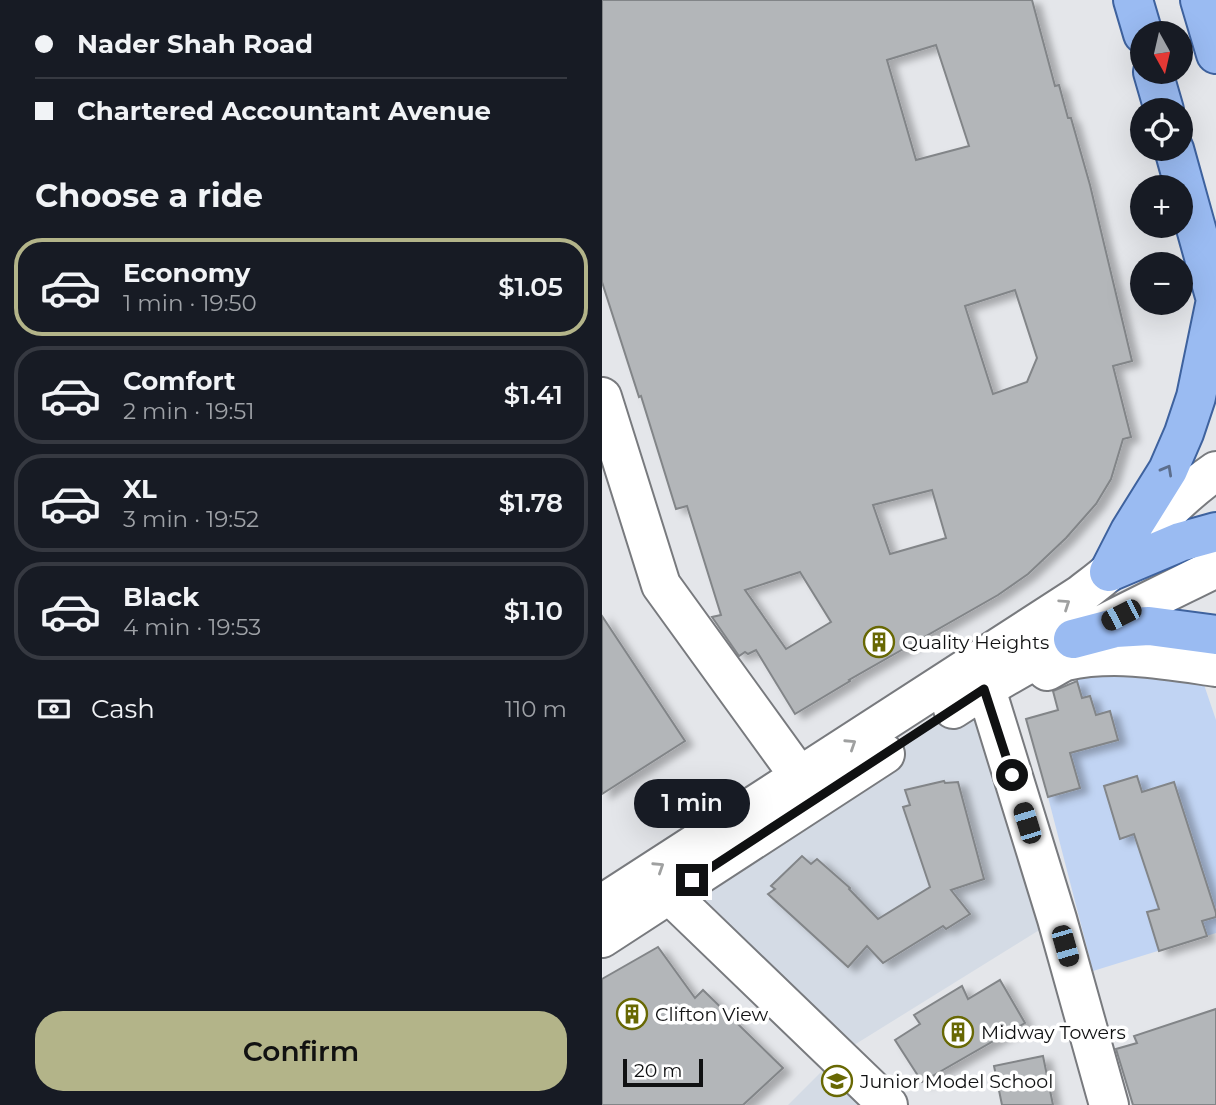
<!DOCTYPE html>
<meta charset="utf-8">
<style>
body{margin:0;font-family:Montserrat,sans-serif;background:#242831;color:#f1f3f6;height:100vh;display:flex;flex-direction:column;font-size:26px;white-space:nowrap}
*{box-sizing:border-box;margin:0}
p{font-size:23px;color:#9ea1a6}
.icon{flex:none;width:38px;height:38px;fill:none;stroke:currentColor;stroke-width:2;stroke-linecap:round;stroke-linejoin:round}
.map{position:relative;flex:1;overflow:hidden}
.sheet{display:flex;flex-direction:column;background:#171b24;width:602px}
.sheet>*{flex:none}
.top-card{display:grid;align-content:center;height:154px;padding:0 35px;background:#171b24}
.needle{width:46px;rotate:172deg}
.buttons{position:absolute;left:528px;top:21px;display:grid;gap:14px}
.buttons a{display:grid;place-items:center;width:63px;height:63px;border-radius:50%;background:#171b24;box-shadow:0 7px 28px #0002;font-size:35px}
.scale{position:absolute;left:21px;bottom:18px;width:80px;box-sizing:border-box;padding-left:7px;border:4px solid #101112;border-top:0;font-size:19px;line-height:24px;white-space:nowrap;color:#101112;-webkit-text-stroke:5px #fff;paint-order:stroke}
.end{position:absolute;width:32px;height:32px;margin:-16px;border:9px solid #101112;background:#fff;box-shadow:0 0 0 4px #fff}
.from{border-radius:50%}
.bubble{position:absolute;height:49px;border-radius:24px;background:#171b24;box-shadow:0 7px 28px #0002;font-size:23px;font-weight:600;line-height:49px;text-align:center}
.car{position:absolute;width:21px;height:42px;margin:-21px -10px;border-radius:9px;box-shadow:0 0 5px 2px #0007;background:linear-gradient(#222 24%,#8ab4d8 0 40%,#222 0 76%,#8ab4d8 0 86%,#222 0)}
.top-card b{display:flex;align-items:center;gap:24px;height:66px;font-size:26px}
.top-card b+b{border-top:2px solid #363941}
.top-card i{width:18px;height:18px;background:#f1f3f6}
ul{padding:0;list-style:none}
li{display:flex;align-items:center;gap:21px;height:98px;margin:0 14px 10px;padding:0 21px;border:4px solid #363941;border-radius:28px}
li div{flex:1}
li b{display:block;font-size:26px}
li em{font-style:normal;font-weight:600}
li.on{border-color:#b3b489}
li>.icon{width:63px;height:63px;stroke-width:1.5}
h2{padding:0 35px;font-size:32px;line-height:84px}
.pay{display:flex;align-items:center;gap:18px;height:77px;padding:0 35px;font-size:26px}
.pay p{margin-inline-start:auto}
.cta{display:flex;gap:14px;margin-top:auto;padding:14px 35px}
.cta a{flex:1;height:80px;border-radius:28px;background:#b3b489;color:#111;font-size:28px;font-weight:600;line-height:80px;text-align:center}
main{display:flex;flex:1;min-height:0}
.map>svg:first-child{display:block}
</style>
<main>
<section class="sheet">
<div class="top-card">
<b><i class="from"></i>Nader Shah Road</b>
<b><i></i>Chartered Accountant Avenue</b>
</div>
<h2>Choose a ride</h2>
<ul>
<li class="on"><svg class="icon" aria-label="car" viewBox="0 0 24 24"><path d="M5 17H2v-5l4-1 3-4h7l3 4 3 1v5h-3M9 17h6M6 11h13"/><circle cx="7" cy="17" r="2"/><circle cx="17" cy="17" r="2"/></svg><div><b>Economy</b><p>1 min · 19:50</p></div><em>$1.05</em></li>
<li><svg class="icon" aria-label="car" viewBox="0 0 24 24"><path d="M5 17H2v-5l4-1 3-4h7l3 4 3 1v5h-3M9 17h6M6 11h13"/><circle cx="7" cy="17" r="2"/><circle cx="17" cy="17" r="2"/></svg><div><b>Comfort</b><p>2 min · 19:51</p></div><em>$1.41</em></li>
<li><svg class="icon" aria-label="car" viewBox="0 0 24 24"><path d="M5 17H2v-5l4-1 3-4h7l3 4 3 1v5h-3M9 17h6M6 11h13"/><circle cx="7" cy="17" r="2"/><circle cx="17" cy="17" r="2"/></svg><div><b>XL</b><p>3 min · 19:52</p></div><em>$1.78</em></li>
<li><svg class="icon" aria-label="car" viewBox="0 0 24 24"><path d="M5 17H2v-5l4-1 3-4h7l3 4 3 1v5h-3M9 17h6M6 11h13"/><circle cx="7" cy="17" r="2"/><circle cx="17" cy="17" r="2"/></svg><div><b>Black</b><p>4 min · 19:53</p></div><em>$1.10</em></li>
</ul>
<div class="pay"><svg class="icon" aria-label="cash" viewBox="0 0 24 24"><path d="M3 7h18v10H3z"/><circle cx="12" cy="12" r="2"/></svg>Cash<p>110 m</p></div>
<div class="cta"><a>Confirm</a></div>
</section>
<div class="map">
<svg width="614" height="1105" viewBox="0 0 614 1105">
<defs>
<filter id="shadow"><feDropShadow dx="8" dy="4.5" stdDeviation="3.5" flood-color="#0004"/></filter>
</defs>
<rect width="100%" height="100%" fill="#e4e6ea"/>
<!-- built -->
<path fill="#d4dbe5" d="M382,689L455,919L236,1055L74,895Z
M234,1057L284,1105H186Z"/>
<!-- green -->
<path fill="#c1d4f3" d="M472,673H598L614,720V933L491,971L446,797L478,788L468,753L515,740L508,712L494,715L488,696L480,698Z"/>
<!-- building -->
<path fill="#b3b6b9" stroke="#828588" stroke-width="2" fill-rule="evenodd" filter="url(#shadow)" d="M0,0H430L453,86L457,85L466,118H469L488,185L530,361L511,366L529,437L521,439L509,479L494,504L464,538L426,574L396,595L247,680L248,681L193,714L154,650L146,654L143,652L137,656L110,617L119,615L85,506L74,509L39,396L37,397L0,282ZM334,45L367,146L314,160L285,60ZM413,290L435,358L425,382L391,394L363,306ZM330,490L344,538L288,554L271,505ZM198,572L229,622L184,649L143,590Z
M0,616L83,741L0,794Z
M475,681L480,698L488,696L494,715L508,711L516,740L468,753L478,788L446,797L424,719L456,710L451,691Z
M535,776L540,792L572,782L614,913V917L600,921L605,936L557,951L545,912L557,909L532,834L518,839L502,786Z
M342,781L343,783L356,782L382,879L349,890L368,914L344,929L341,926L281,963L265,946L246,967L166,894L173,889L169,886L200,856L209,864L215,859L248,888L247,889L276,919L328,887L301,807L308,805L303,790Z
M56,947L93,998L101,990L181,1068L141,1105H0V979Z
M398,980L423,1023L320,1082L293,1040L318,1024L312,1015L360,986L366,999Z
M614,1009V1105H531L514,1049L535,1043L532,1036Z
M441,1056L451,1105H400L392,1066Z"/>
<g fill="none" stroke-linecap="round" stroke-linejoin="round">
<!-- minor casing -->
<g stroke="#787a7e" stroke-width="42">
<path id="minor" d="M0,397L59,585L198,777
M445,671C451,668 458,663 464,661C513,650 566,660 614,667
M382,689L388,702L455,919L507,1105
M351,709C434,655 525,612 614,568
M68,895L286,1105
M0,904L478,595C488,587 498,580 508,571C543,537 573,499 614,471
M0,938L283,754"/>
</g>
<!-- major casing -->
<g stroke="#3e629e" stroke-width="42">
<path id="major" d="M531,0L541,34
M598,0L614,54
M551,72L562,110
M572,149L614,300
M507,572L528,531L566,470L582,433L594,397L614,300
M507,572L578,542L614,532
M471,639L513,628L547,626L614,635"/>
</g>
<!-- minor -->
<use href="#minor" stroke="#fff" stroke-width="38"/>
<!-- major -->
<use href="#major" stroke="#9abbf2" stroke-width="38"/>
</g>
<!-- one-way arrows -->
<defs><path id="oneway-chevron" d="M-2-3.5L2.5 0L-2 3.5" fill="none" stroke-width="1.6" stroke-linecap="round" stroke-linejoin="round" transform="scale(1.75)"/></defs>
<use stroke="#5c6e8d" href="#oneway-chevron" transform="translate(565 470) rotate(-61)"/>
<g stroke="#9fa0a0">
<use href="#oneway-chevron" transform="translate(463 604) rotate(-34)"/>
<use href="#oneway-chevron" transform="translate(249 744) rotate(-33)"/>
<use href="#oneway-chevron" transform="translate(57 867) rotate(-33)"/>
</g>
<g fill="none" stroke-linecap="round" stroke-linejoin="round">
<!-- route -->
<path stroke="#101112" stroke-width="9" d="M90,880L382,689L410,775"/>
</g>
<!-- icons -->
<defs>
<g id="building-ring" transform="scale(1.575)"><circle r="9.5" fill="#fff" stroke="#686803" stroke-width="1.5"/><path d="M-4-6H4V6H1V3H-1V6H-4ZM-2.5-4.3h1.7v1.8h-1.7ZM.8-4.3h1.7v1.8H.8ZM-2.5-1h1.7V.8h-1.7ZM.8-1h1.7V.8H.8Z" fill="#686803"/></g>
<g id="school-ring" transform="scale(1.575)"><circle r="9.5" fill="#fff" stroke="#686803" stroke-width="1.5"/><path d="M0-5L7-2L0 1L-7-2ZM-4 1L0 2.5L4 1V4Q0 6-4 4Z" fill="#686803"/></g>
</defs>
<g fill-rule="evenodd">
<use href="#building-ring" x="277" y="642"/>
<use href="#building-ring" x="30" y="1014"/>
<use href="#building-ring" x="356" y="1032"/>
<use href="#school-ring" x="235" y="1081"/>
</g>
<g text-anchor="middle" stroke-width="7" stroke-linejoin="round" paint-order="stroke">
<!-- poi labels -->
<g font-size="19" fill="#101112" stroke="#fff" text-anchor="start">
<text x="300" y="649">Quality Heights</text>
<text x="53" y="1021">Clifton View</text>
<text x="379" y="1039">Midway Towers</text>
<text x="258" y="1088">Junior Model School</text>
</g>
</g>
</svg>
<div class="buttons">
<a><svg class="needle" viewBox="-14 -14 28 28"><path d="M0-13l5 13h-10z" fill="#e53935"/><path d="M0 13l5-13h-10z" fill="#9ea1a6"/></svg></a>
<a><svg class="icon" aria-label="locate" viewBox="0 0 24 24"><circle cx="12" cy="12" r="6"/><path d="M12 2v4M12 18v4M2 12h4M18 12h4"/></svg></a>
<a>+</a>
<a>−</a>
</div>
<div class="scale">20 m</div>
<i class="end from" style="left:410px;top:775px"></i>
<i class="end" style="left:90px;top:880px"></i>
<div class="bubble" style="left:32px;top:779px;width:116px">1 min</div>
<i class="car" style="left:519px;top:615px;rotate:243deg"></i>
<i class="car" style="left:425px;top:823px;rotate:343deg"></i>
<i class="car" style="left:463px;top:946px;rotate:164deg"></i>
</div>
</main>
